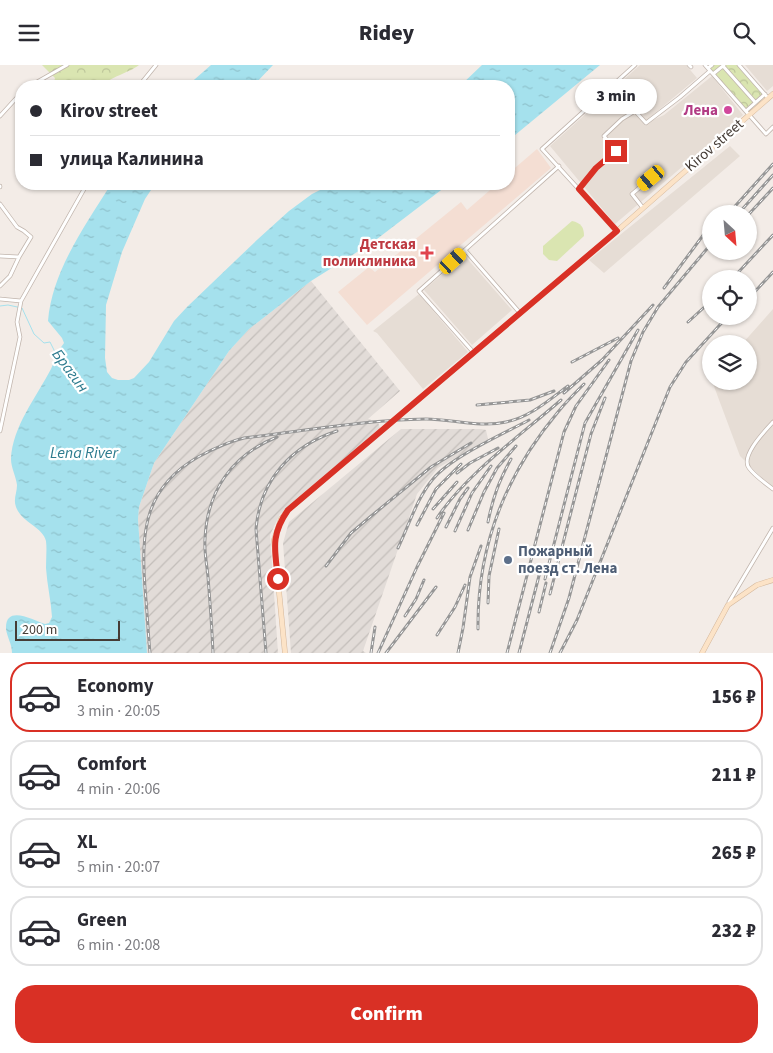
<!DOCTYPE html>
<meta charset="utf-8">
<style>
body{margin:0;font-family:"Source Sans 3",sans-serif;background:#f2f2f3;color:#2b2b33;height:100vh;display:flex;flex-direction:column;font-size:19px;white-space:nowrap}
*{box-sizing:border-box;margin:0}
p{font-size:16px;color:#7c7c81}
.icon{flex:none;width:28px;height:28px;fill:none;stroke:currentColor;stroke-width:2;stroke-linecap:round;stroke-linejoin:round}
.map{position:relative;height:588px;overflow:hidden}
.side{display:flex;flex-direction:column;background:#fff;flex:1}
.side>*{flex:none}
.banner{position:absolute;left:15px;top:15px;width:500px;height:110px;border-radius:20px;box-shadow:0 1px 4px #0004;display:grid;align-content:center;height:110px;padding:0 15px;background:#fff}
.needle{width:32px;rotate:154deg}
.controls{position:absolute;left:702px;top:140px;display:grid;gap:10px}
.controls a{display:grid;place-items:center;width:55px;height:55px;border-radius:50%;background:#fff;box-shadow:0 1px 4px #0004;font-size:25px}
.scale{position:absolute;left:15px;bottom:12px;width:105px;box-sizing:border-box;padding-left:5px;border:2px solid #453c36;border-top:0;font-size:14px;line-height:18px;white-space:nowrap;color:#453c36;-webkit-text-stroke:4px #fff;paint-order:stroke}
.end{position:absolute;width:22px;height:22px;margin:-11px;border:6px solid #d93025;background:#fff;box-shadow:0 0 0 2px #fff}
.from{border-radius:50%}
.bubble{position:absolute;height:35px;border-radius:18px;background:#fff;box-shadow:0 1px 4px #0004;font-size:16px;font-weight:800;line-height:35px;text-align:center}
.car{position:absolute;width:15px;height:30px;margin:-15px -8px;border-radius:6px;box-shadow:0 0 4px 1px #0007;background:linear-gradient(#f5c518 24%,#345 0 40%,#f5c518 0 76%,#345 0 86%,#f5c518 0)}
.banner b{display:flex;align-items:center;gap:18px;height:48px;font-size:19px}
.banner b+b{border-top:1px solid #e1e1e2}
.banner i{width:12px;height:12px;background:#2b2b33}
ul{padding:9px 0 0;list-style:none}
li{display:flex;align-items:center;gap:15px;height:70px;margin:0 10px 8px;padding:0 5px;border:2px solid #e1e1e2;border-radius:20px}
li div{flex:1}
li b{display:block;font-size:19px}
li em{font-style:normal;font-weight:800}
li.current{border-color:#d93025}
li>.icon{width:45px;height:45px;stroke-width:1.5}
.button{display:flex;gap:10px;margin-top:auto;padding:10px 15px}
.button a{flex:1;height:58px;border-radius:20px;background:#d93025;color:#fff;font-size:20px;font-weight:800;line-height:58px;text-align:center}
header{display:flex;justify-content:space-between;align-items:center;height:65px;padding:0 15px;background:#fff;font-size:22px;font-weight:800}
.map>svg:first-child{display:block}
</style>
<header><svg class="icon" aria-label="menu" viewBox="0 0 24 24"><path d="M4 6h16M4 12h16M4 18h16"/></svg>Ridey<svg class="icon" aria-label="search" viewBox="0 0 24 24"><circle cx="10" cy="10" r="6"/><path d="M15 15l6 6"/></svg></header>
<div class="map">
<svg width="773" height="588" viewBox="0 0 773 588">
<defs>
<pattern id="industrial-furrows" width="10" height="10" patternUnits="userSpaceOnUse" patternTransform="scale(1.25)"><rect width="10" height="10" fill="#e2dcd8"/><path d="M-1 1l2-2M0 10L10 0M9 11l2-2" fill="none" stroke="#c3beba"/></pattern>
<pattern id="forest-crowns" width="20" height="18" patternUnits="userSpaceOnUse" patternTransform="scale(1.25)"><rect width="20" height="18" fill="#dae5b1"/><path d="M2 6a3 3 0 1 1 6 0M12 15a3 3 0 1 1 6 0" fill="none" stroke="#bcc599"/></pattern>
<pattern id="water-ripples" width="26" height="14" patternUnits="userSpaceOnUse" patternTransform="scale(1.25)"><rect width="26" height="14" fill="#a5e1ed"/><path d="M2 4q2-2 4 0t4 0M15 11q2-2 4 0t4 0" fill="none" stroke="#8fc2cc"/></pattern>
</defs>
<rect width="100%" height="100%" fill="#f3ece7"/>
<!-- residential -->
<path fill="#e6ddd5" d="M640,0H686L697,13L648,54L651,56L664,50L712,11L743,50L615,159L550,81Z
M745,0H773V21L767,26Z
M730,81L740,91L604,208L589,195Z
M464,190L512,245L472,280L424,225Z
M419,229L468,287L423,324L377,268L373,266Z
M773,244V424L740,391L712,316H749V279H742Z"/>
<!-- commercial -->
<path fill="#f4ded3" d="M537,84L551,103L367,260L338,227L369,202L375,207L461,137L467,145L497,119H509V108Z"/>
<!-- industrial -->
<path fill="url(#industrial-furrows)" d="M311,216L400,326L368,354L378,357L380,363L280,449L270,470L278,588H147L138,454L139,442L154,398L229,286L249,264Z
M401,364H481L486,365L488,374L438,403L417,429L363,586L366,588H291L283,478L289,457Z"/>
<!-- forest -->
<path fill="url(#forest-crowns)" d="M42,0H139C129,8 109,12 103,21H53L55,13Z
M707,0H738L766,31L748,46Z"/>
<!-- garden -->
<path fill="#dae5b1" d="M572,156C581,158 584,162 584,171L557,196L549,195L543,189V181Z"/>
<!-- water -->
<path fill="url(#water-ripples)" d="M211,0H273L253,21H187Z
M482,0H600L509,75V21H460Z
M111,119H155L145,134L122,187L106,240L105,293L107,307L112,313L118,315H129L134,313L149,297L174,256L187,242L258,174L289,146L312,129L332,119H449L373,177L311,216L249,264L229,286L154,398L139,442L138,454L147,588H12C12,579 7,572 6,564C5,539 33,555 45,559L49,558L52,552C51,536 47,519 46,503C46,494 47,484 46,476C43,462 22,458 16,442C13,434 17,428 17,420C16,411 11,403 11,394C12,362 37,331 51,304C54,298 55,292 60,287L59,285L64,278L62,273L48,256C52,206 85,161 111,119Z"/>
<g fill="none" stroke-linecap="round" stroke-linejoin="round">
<!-- stream -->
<path stroke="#a5e1ed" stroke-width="1" d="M0,241L8,240L22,243L34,269L44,278L50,277L57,291"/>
<!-- street casing -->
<g stroke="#c1b5ad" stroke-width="4.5">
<path id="street" d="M689,0L691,2
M705,0L766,69L773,62
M739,0L768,33
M723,1L755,37
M708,3L712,0
M713,9L724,0
M30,21L67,0
M139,21L156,0
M746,46L765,29
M0,51L21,28
M0,121V122
M579,124L596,103L616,86L604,71L622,54L635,46L646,58L680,32L710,6
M0,139L17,162L24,166L31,172L19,192
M643,143L632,129L651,113
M617,166L542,84L635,0
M465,185L520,248
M0,191L19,192L10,211L0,221
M0,234L21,236
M474,288L419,226L559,101
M773,357C765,366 740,391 749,403C755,411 765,418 773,424
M0,366L20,272L17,257L21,236L87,119
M729,537L773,463"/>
</g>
<!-- secondary casing -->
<g stroke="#d4b79b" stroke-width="5.5">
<path id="secondary" d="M285,588L274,475L281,454L288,445L617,166L773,29
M702,588L728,540L757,520L773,515"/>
</g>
<!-- street -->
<use href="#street" stroke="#fff" stroke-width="3"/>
<!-- secondary -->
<use href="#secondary" stroke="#fce3c7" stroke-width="4.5"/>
<!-- rail casing -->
<g stroke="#969696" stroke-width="3">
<path id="rail" d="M728,149L773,99
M738,149L773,110
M749,149L773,123
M732,214L773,170
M664,223L710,161
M749,233L773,207
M688,257L711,236
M572,297L618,273
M564,328L602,295L653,240
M477,340L530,335L554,326
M457,408L470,398L498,383
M433,444L457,417
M437,453C466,409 521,370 561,335
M488,457C493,432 499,416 511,394
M417,460L436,424L461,399
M446,462L460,434L468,423
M468,465L484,427L497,403L516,381
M455,466L472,428L491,401
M398,483C409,460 417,433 433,414C451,392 503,369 529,355
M326,501L351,468L370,452L431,402L471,378
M545,514L585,358L638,265
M550,529L591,369L605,333
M488,538L489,511L499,464
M539,547L546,518
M405,551L416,534L424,515
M478,564C477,482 506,409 558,347C566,337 575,328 584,319
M437,570L455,542L465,520
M150,588C148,566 147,545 145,523C141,467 144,423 198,392C213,384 227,377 244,373C304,366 365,355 426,354C452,354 480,363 506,357C530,352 549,335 568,321
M213,588C212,563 210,537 208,512C207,500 204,487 205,474C207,426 232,390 277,372
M266,588L256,464C260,415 291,381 337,366
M371,588L375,562
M378,588L417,502L444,448
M386,588L436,522
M458,588L463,563L470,512L481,481
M507,588L564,367L576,341L609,295
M519,588L541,503
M550,588L569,533L631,296L643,267L658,242L711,179
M560,588L577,555L670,322L686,297L728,251"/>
</g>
<!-- rail -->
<use href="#rail" stroke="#fff" stroke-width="1" stroke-dasharray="4" stroke-linecap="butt"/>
</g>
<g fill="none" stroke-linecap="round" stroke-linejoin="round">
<!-- route -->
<path stroke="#d93025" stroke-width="6" d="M278,514C275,485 270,471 288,445L617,166L579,124L596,103L616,86"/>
</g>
<!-- markers -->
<circle fill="#d1479c" stroke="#fff" stroke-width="2" cx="728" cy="45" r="5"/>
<path fill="#e0444e" stroke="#fff" stroke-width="2" d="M424.5 180.5h5v5h5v5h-5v5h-5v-5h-5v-5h5z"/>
<circle fill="#5c6f8a" stroke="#fff" stroke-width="2" cx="508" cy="495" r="5"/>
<g text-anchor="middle" stroke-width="4.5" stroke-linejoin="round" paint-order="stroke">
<!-- hotel labels -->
<g font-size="15" font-weight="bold" fill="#b23c85" stroke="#fff" text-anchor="end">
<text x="718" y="50">Лена</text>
</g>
<!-- street labels -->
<g font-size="15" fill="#453c36" stroke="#fff">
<text transform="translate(714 80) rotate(-41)" y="5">Kirov street</text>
</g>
<!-- health labels -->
<g font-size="15" font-weight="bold" fill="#be3a42" stroke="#fff" text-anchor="end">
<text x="416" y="184">Детская<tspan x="416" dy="17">поликлиника</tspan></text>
</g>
<!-- service labels -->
<g font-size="15" font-weight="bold" fill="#4e5e75" stroke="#fff" text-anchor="start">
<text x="518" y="491">Пожарный<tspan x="518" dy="17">поезд ст. Лена</tspan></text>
</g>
<!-- water labels -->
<g font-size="16" font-style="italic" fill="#2c7b8e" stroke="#fff">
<text transform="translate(71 305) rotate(53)" y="6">Брагин</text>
<text x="84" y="393">Lena River</text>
</g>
</g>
</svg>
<div class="controls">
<a><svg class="needle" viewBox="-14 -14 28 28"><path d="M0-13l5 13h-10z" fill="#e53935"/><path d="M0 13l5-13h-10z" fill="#7c7c81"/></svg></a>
<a><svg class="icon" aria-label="locate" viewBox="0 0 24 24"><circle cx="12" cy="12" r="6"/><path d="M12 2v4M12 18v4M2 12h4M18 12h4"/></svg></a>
<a><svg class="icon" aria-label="layers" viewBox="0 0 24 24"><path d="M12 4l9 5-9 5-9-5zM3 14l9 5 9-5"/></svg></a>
</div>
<div class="scale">200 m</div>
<i class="end from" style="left:278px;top:514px"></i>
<i class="end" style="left:616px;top:86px"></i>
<div class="bubble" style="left:575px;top:14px;width:82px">3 min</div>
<i class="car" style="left:651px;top:113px;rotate:230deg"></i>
<i class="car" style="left:453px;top:196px;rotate:48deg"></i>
<div class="banner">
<b><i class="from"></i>Kirov street</b>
<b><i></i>улица Калинина</b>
</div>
</div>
<section class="side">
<ul>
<li class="current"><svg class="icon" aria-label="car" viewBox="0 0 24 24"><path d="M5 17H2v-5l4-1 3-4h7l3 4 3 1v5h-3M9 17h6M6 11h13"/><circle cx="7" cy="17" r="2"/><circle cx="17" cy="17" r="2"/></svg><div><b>Economy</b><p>3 min · 20:05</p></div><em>156 ₽</em></li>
<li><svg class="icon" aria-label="car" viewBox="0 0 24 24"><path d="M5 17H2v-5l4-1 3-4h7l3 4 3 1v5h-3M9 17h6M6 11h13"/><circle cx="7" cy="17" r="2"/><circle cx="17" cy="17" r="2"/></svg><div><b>Comfort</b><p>4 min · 20:06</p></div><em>211 ₽</em></li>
<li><svg class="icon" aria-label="car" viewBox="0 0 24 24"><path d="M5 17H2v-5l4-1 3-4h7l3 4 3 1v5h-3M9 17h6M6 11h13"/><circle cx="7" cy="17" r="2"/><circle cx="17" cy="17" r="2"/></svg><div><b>XL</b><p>5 min · 20:07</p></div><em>265 ₽</em></li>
<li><svg class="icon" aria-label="car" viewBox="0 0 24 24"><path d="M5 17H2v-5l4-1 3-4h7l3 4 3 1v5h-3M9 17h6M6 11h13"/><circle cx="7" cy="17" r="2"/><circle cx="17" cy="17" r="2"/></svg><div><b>Green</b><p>6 min · 20:08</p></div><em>232 ₽</em></li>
</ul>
<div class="button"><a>Confirm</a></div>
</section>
